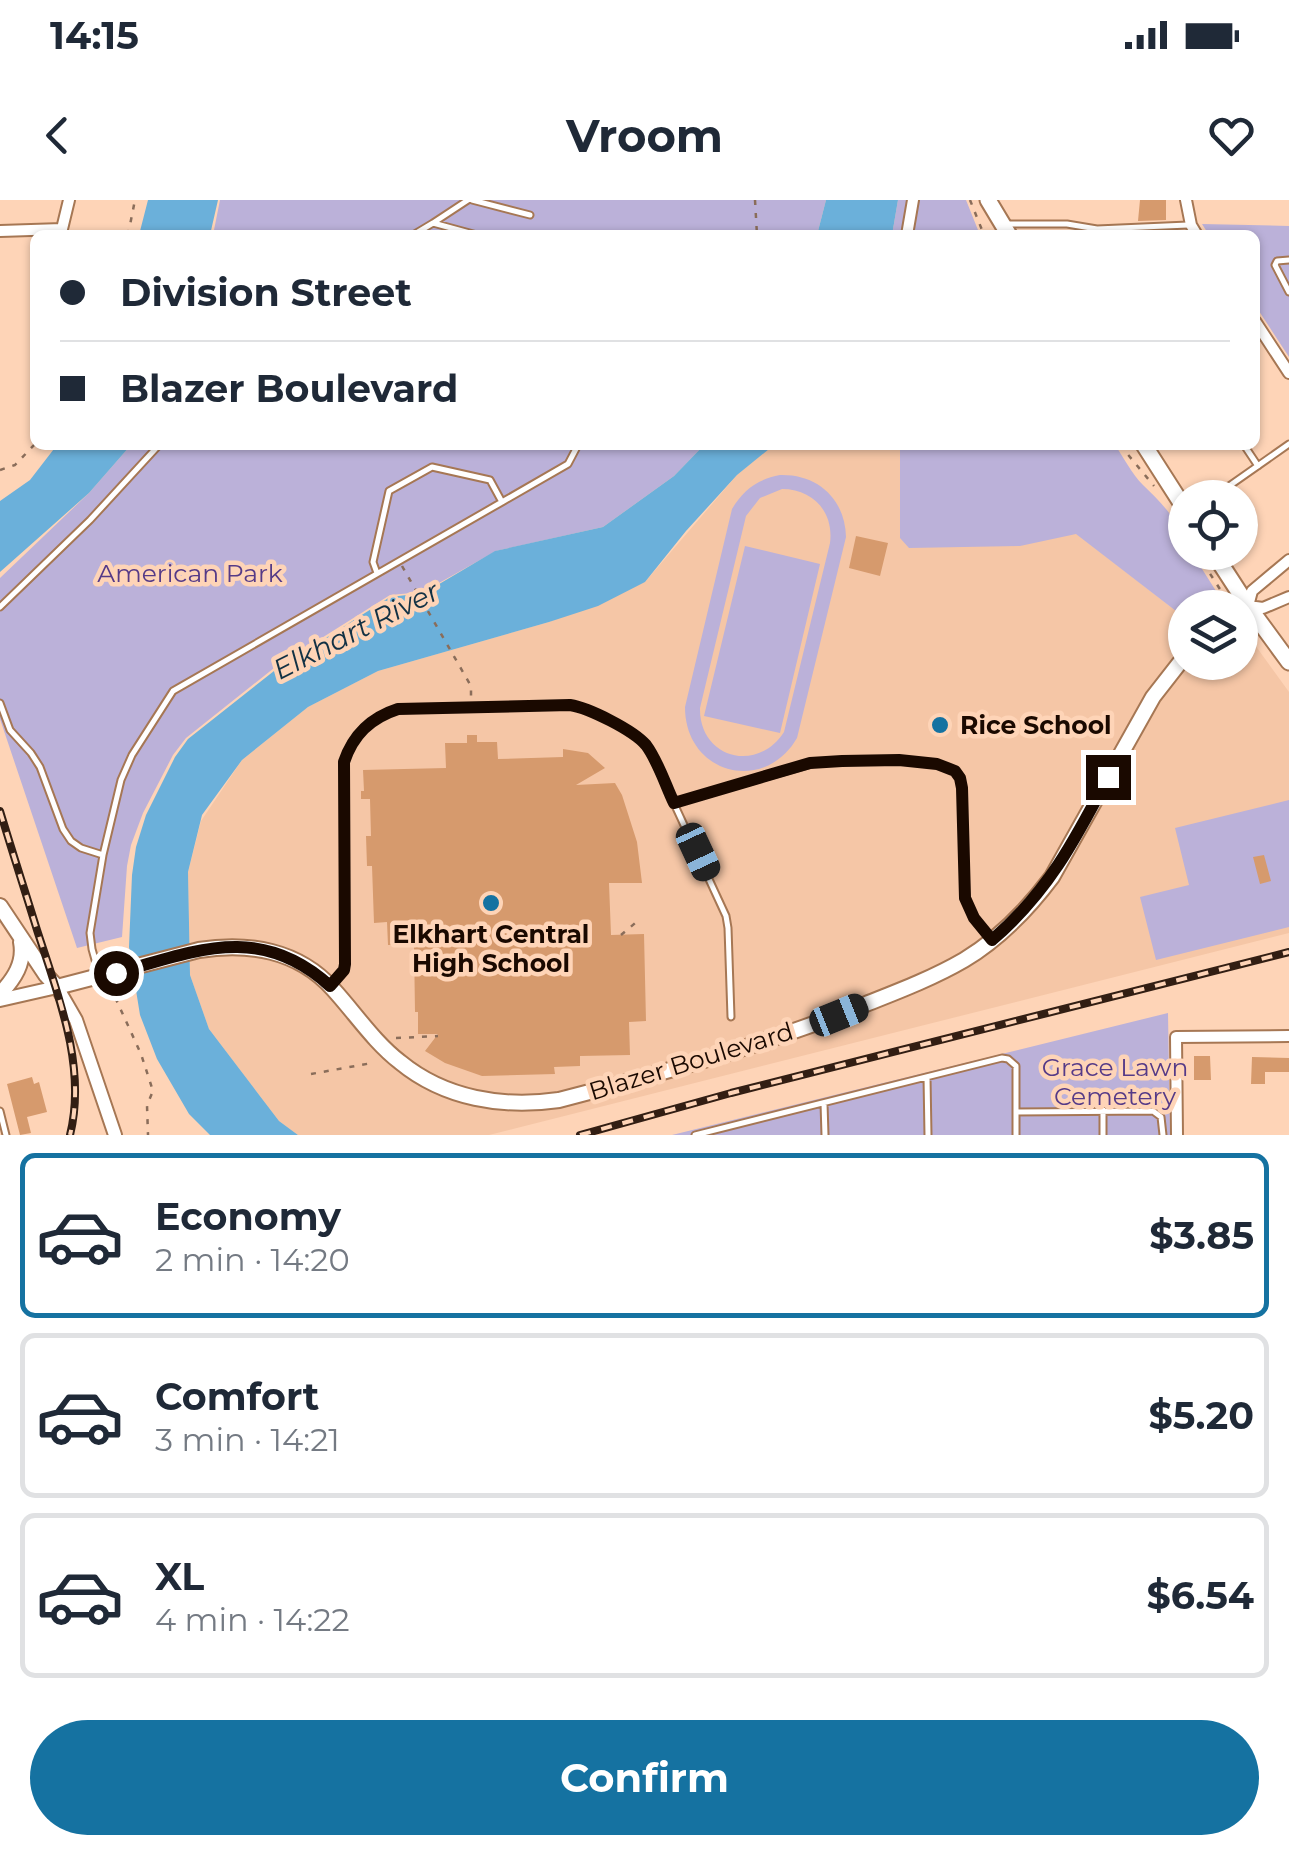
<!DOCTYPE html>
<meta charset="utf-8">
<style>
body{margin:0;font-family:Montserrat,sans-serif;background:#f6f6f7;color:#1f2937;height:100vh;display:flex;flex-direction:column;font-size:38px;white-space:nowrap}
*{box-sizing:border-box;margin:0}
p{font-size:32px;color:#747a83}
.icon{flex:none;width:55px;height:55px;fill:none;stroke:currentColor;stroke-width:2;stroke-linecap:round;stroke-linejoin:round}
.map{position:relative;height:935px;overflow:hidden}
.sheet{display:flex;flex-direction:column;background:#fff;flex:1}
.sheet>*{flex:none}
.guide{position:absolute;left:30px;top:30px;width:1230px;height:220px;border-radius:15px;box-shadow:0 2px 8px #0004;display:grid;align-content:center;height:220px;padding:0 30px;background:#fff}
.controls{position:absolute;left:1168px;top:280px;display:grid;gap:20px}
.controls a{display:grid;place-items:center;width:90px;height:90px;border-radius:50%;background:#fff;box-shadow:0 2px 8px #0004;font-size:50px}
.end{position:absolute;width:45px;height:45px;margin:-22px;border:12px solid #1a0900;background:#fff;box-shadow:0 0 0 5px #fff}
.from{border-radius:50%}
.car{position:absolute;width:30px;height:60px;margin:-30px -15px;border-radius:12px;box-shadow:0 0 8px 2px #0007;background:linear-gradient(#222 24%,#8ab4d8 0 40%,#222 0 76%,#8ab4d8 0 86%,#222 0)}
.guide b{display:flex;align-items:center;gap:35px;height:95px;font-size:38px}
.guide b+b{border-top:2px solid #e0e1e3}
.guide i{width:25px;height:25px;background:#1f2937}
ul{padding:18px 0 0;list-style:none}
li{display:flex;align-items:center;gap:30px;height:165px;margin:0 20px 15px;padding:0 10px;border:5px solid #e0e1e3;border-radius:15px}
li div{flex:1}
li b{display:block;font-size:38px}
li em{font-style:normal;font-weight:700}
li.on{border-color:#1572a1}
li>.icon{width:90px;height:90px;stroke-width:1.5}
.action{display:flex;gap:20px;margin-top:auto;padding:20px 30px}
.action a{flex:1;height:115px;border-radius:60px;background:#1572a1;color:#fff;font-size:40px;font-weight:700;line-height:115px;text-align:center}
.status{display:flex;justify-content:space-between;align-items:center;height:70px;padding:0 50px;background:#fff;direction:ltr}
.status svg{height:28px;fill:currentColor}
header{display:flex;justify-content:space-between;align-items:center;height:130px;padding:0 30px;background:#fff;font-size:45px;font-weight:700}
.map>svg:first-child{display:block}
</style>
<div class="status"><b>14:15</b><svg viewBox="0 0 49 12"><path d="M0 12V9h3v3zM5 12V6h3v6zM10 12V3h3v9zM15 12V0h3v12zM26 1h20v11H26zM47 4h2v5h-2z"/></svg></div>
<header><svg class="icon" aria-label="back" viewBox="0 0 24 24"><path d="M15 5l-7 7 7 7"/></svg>Vroom<svg class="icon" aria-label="heart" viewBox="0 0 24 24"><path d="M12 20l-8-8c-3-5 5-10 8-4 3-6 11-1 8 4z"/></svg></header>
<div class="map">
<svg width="1289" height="935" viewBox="0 0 1289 935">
<rect width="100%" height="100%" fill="#fed4b7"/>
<!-- built -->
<path fill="#f5c6a6" d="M773,245H1068L1077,334L1185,418V462H1240V434H1247L1289,492V733L489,935H298L279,921L209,829L190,775L188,672L201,621L242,560L308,507L378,471L549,422L645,382L737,275Z"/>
<!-- green -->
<path fill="#bbb1d9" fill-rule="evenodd" d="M220,0H826L817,35H213Z
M898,0H966L980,35H892Z
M1202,24L1289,26V157L1255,105V35H1209Z
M131,245H704L674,276L603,327L496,351L423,392L390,395L274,468L186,538L173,555L143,613L131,645L127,666L122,737L77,748L0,519V378L89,293Z
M900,245H1115C1124,258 1132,274 1143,285C1161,302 1185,326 1185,352L1192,353L1221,399L1210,407L1185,408V418L1076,334L1020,346L909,348L900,338Z
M780,275C818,274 845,299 846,337L797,538C764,595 685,574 685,507L732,309C743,290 758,279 780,275ZM782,289C813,289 834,312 830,343L784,532C757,574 699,558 700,508L746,316L760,298Z
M745,346L820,364L780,533L704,516Z
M1289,600V727L1156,760L1140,697L1189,685L1175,628Z
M1168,813L1170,935H672Z"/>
<!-- water -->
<path fill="#6bb0da" d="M148,0H218L210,35H139Z
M826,0H898L892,35H817Z
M57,245H131L89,293L0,372V301L30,280Z
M704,245H774L737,275L686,331L645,382L598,406L549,422L378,471L308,507L242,560L202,615L188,672L190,775L209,829L279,921L298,935H210L189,914L157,859L140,815L129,747L132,675L136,647L146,615L175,557L188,539L274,471L390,397L424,393L495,351L603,327L674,276Z"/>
<!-- building -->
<path fill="#d69a6d" d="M1140,0H1166V20L1138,21Z
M856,336L888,343L880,376L849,368Z
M467,535H477V542H497L498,559L563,557V549L588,553L605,568L576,585L615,583L622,595L637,642L642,683H609L611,735L644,734L646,821L629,822L630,855L580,856V866L554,867L555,874L482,876L445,863L425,851L438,834H418V812H415L414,745H388L387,722L374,723L372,666H367L366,636H371L370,599H361V591H364L363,570L446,568L445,543H467Z
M1264,655L1271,681L1260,684L1253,657Z
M1194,856H1210L1211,880H1194Z
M1252,857L1289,858V872H1265V884H1251Z
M32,877L34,884L39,882L47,912L27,917L31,933L20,935L7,884Z"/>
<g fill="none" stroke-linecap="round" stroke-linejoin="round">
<!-- service casing -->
<g stroke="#a67754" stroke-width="9">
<path id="service" d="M472,0L530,15
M433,23L468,0
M1005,24H1067L1097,29L1188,25
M413,35L433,23L477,35
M1289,60L1277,61L1275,65L1289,92
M1244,245L1258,266
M1212,298L1289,244
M502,302L568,264L578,245
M0,407L90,320L159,245
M0,503L10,530L31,553L40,567L63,629L71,641L81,648L103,655
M674,603L819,562L899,560L937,564L955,571L960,577L962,588L965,698L974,719L991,739
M99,774L92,749L90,733L103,655L121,580L132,555L173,491L502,302L490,280L432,267L389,291L373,362L377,373
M332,783L344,770L345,763L344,562C353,535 370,518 398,509L570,505C589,508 632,529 645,544C648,548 650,553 653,558L726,716L728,728L731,817
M927,877L928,935
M824,903L825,935
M1103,910V935
M0,911L6,935
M1016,912L1153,911L1161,917L1163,935
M695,935L1002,858L1008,859L1016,866V935"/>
</g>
<!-- minor casing -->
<g stroke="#a67754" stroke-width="14">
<path id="minor" d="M1186,0L1191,25L1197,35
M0,31L62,29L69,0
M907,35L913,0
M1255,121L1289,173
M1289,360L1252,391L1248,406L1263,408L1289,397
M1177,935L1176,837L1289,836"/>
</g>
<!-- tertiary casing -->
<g stroke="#a67754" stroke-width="16">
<path id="tertiary" d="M0,800L57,787L76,820L115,935"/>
</g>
<!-- secondary casing -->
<g stroke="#a67754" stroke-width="18">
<path id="secondary" d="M0,706L46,775L57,787L199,750C248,742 298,750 333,789C355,813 374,842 400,862C445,899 503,908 559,900C663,873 767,844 866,804C899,791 933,778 964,760C999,739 1028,709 1052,677L1153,497L1185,456
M0,794C14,779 25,763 21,742"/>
</g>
<!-- primary casing -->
<g stroke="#a67754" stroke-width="19">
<path id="primary" d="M988,0L1009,35
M1144,245L1185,309
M1213,352L1248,406L1289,462"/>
</g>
<!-- path -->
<path stroke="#8a6d5a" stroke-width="2.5" stroke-dasharray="5 8" stroke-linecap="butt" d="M755,0L757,35
M970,0L984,35
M128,35L135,0
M1120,245L1154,286
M0,270L15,265L35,244
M1178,322L1185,332
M1196,352L1227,400
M402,366L471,486V500
M621,735L640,719
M110,786L141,854L153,891L147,905L148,935
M396,838L438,836
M311,874L372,863"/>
<!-- service -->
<use href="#service" stroke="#fff" stroke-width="5"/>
<!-- minor -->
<use href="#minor" stroke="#fff" stroke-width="10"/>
<!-- tertiary -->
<use href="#tertiary" stroke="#fff" stroke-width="12"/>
<!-- secondary -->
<use href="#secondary" stroke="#fff" stroke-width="14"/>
<!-- primary -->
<use href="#primary" stroke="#fff" stroke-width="15"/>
<!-- rail casing -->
<g stroke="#321e13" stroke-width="8">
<path id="rail" d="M0,611C12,651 25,691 37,730C58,795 87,867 70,935
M580,935L731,893L1289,752"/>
</g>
<!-- rail -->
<use href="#rail" stroke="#fed4b7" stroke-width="4" stroke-dasharray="11" stroke-linecap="butt"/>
</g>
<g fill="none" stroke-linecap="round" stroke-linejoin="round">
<!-- route -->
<path stroke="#1a0900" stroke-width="12" d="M116,773C195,751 260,722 330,786L344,770L345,764L344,562C353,535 370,518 398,509L570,505C589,508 633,530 646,545C658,561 665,584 674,603L810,563L842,561L899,560L937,564L955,571L960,578L962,588L965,698L974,718L992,740C1048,692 1075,640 1108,577"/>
</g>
<!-- markers -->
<g fill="#1572a1" stroke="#fed4b7" stroke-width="4">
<circle cx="940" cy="525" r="10"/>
<circle cx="491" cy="703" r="10"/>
</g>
<g text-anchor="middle" stroke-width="9" stroke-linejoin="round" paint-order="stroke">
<!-- park labels -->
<g font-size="25" fill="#553a87" stroke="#fed4b7">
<text x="190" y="382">American Park</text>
<text x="1115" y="876">Grace Lawn<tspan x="1115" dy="29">Cemetery</tspan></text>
</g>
<!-- poi labels -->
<g font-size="25" font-weight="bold" fill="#1a0900" stroke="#fed4b7" text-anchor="start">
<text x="960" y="534">Rice School</text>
<text x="491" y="743" text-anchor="middle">Elkhart Central<tspan x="491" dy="29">High School</tspan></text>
</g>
<!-- street labels -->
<g font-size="25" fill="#1a0900" stroke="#fed4b7">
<text transform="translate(691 861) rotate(-17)" y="9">Blazer Boulevard</text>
</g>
<!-- water labels -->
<g font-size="28" font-style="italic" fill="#123144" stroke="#fed4b7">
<text transform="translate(356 430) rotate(-27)" y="10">Elkhart River</text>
</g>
</g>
</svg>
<div class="controls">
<a><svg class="icon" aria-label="locate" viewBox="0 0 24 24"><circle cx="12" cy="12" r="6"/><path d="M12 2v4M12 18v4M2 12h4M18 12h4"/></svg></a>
<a><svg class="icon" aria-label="layers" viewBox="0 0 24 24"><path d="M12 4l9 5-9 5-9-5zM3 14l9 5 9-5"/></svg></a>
</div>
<i class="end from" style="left:116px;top:773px"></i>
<i class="end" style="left:1108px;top:577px"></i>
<i class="car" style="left:698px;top:652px;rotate:155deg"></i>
<i class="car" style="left:839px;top:815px;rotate:68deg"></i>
<div class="guide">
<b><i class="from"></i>Division Street</b>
<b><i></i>Blazer Boulevard</b>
</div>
</div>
<section class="sheet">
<ul>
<li class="on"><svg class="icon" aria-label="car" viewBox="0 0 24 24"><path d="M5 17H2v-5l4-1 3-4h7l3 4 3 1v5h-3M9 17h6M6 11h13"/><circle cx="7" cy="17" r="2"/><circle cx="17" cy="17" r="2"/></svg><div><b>Economy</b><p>2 min · 14:20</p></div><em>$3.85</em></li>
<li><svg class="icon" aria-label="car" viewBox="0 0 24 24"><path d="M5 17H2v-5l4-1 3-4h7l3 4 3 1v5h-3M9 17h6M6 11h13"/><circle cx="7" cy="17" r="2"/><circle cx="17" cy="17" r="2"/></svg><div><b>Comfort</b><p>3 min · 14:21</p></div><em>$5.20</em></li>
<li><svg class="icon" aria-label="car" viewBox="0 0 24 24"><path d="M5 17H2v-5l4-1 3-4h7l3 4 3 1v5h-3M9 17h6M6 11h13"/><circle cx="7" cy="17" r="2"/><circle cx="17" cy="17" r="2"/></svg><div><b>XL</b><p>4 min · 14:22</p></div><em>$6.54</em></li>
</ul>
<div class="action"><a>Confirm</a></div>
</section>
